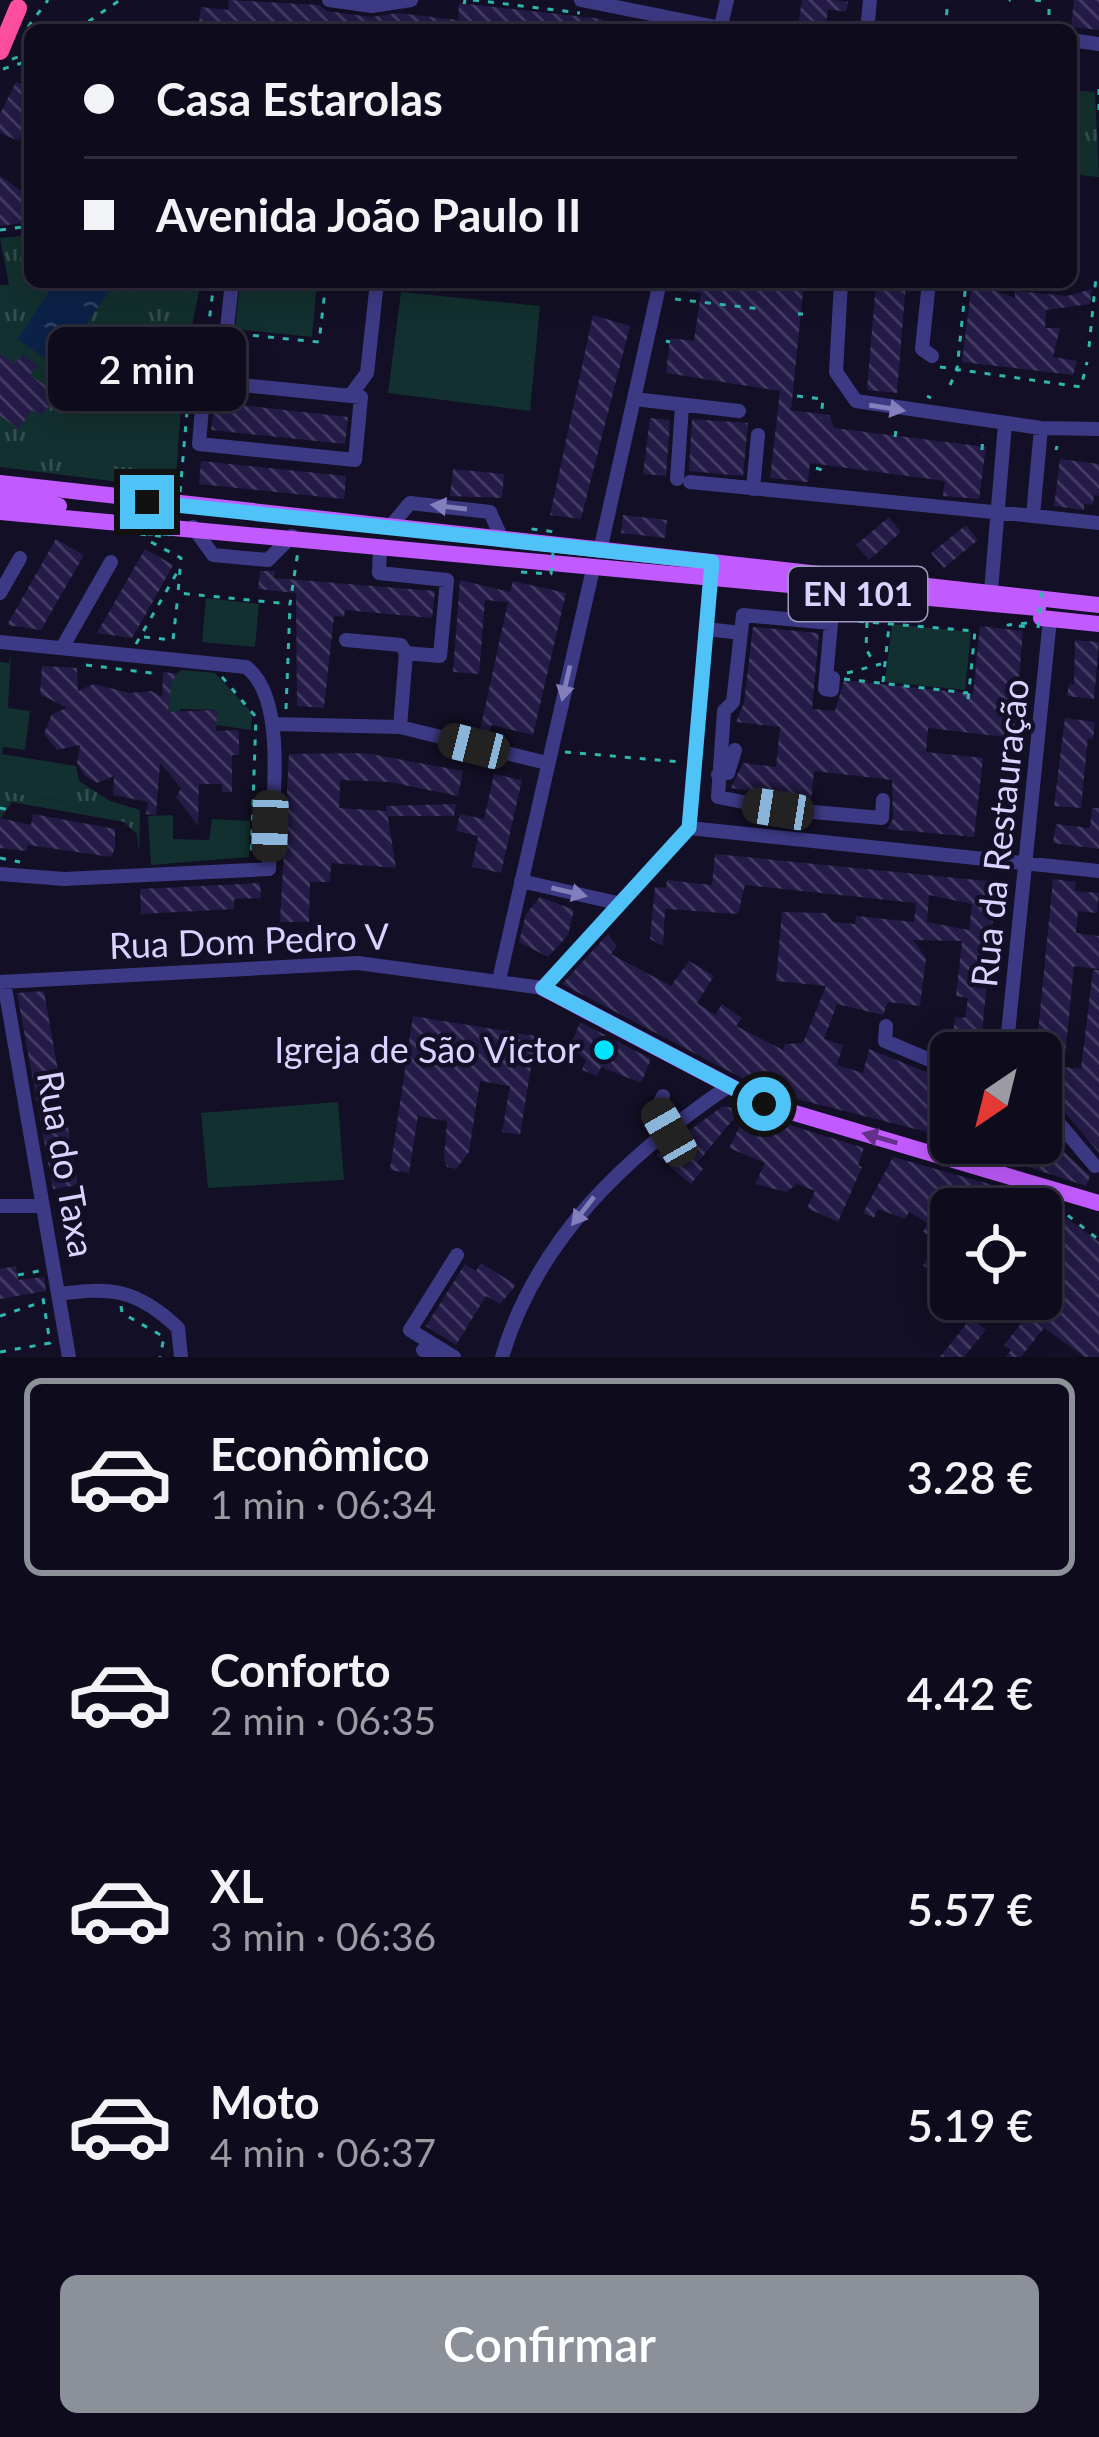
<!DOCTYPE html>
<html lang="pt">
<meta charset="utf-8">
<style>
body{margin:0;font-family:Lato,sans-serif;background:#1c1929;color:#f1f3f6;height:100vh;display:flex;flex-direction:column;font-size:45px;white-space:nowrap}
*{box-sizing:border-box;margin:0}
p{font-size:39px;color:#9b9ba3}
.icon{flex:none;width:66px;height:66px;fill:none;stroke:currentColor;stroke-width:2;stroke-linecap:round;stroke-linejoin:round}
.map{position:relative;height:1357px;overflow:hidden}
.details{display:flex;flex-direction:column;background:#0e0b1c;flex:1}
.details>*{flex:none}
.top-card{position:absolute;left:24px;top:24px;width:1053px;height:264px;border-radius:18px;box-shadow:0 6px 30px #0003,0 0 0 3px #2e2b3b;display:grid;align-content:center;height:264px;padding:0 60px;background:#0e0b1c}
.needle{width:78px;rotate:215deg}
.fabs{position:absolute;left:930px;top:1032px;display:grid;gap:24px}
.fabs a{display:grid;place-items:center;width:132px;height:132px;border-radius:18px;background:#0e0b1c;box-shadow:0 6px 30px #0003,0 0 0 3px #2e2b3b;font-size:60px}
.end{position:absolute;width:54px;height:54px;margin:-27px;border:15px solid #4fc3f7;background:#111;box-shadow:0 0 0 6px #111}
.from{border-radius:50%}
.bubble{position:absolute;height:84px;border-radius:18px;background:#0e0b1c;box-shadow:0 6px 30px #0003,0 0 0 3px #2e2b3b;font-size:39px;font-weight:600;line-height:84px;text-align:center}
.car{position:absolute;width:36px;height:72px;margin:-36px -18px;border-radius:15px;box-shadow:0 0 9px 3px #0007;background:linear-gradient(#222 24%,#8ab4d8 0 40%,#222 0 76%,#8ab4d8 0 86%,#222 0)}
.top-card b{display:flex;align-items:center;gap:42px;height:114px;font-size:45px}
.top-card b+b{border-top:3px solid #2e2b3b}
.top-card i{width:30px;height:30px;background:#f1f3f6}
ul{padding:21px 0 0;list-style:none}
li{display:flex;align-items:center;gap:36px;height:198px;margin:0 24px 18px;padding:0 36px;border:6px solid transparent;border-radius:18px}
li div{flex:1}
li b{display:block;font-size:45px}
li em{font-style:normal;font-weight:600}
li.current{border-color:#8c9099}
li>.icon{width:108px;height:108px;stroke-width:1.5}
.button{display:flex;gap:24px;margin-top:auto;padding:24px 60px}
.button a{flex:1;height:138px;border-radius:18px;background:#8c9099;color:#fff;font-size:48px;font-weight:600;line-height:138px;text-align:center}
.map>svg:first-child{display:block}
</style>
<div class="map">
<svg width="1099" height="1357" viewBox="0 0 1099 1357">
<defs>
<pattern id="grass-tufts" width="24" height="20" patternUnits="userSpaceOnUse" patternTransform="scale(3)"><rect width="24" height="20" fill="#12302f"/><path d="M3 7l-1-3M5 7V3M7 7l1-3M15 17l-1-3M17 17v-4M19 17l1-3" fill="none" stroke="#344d4e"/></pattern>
<pattern id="water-ripples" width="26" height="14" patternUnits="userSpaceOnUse" patternTransform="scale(3)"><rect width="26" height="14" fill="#0c2248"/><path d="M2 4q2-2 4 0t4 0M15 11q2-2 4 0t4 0" fill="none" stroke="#2f4163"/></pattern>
<pattern id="building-back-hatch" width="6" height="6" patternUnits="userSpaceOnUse" patternTransform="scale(3)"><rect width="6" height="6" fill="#241b47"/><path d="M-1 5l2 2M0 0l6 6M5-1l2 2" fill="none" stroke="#433b63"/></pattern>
</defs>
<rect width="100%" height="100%" fill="#130f26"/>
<!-- grass -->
<path fill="url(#grass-tufts)" d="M1071,90L1095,92L1099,177L1071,174Z
M30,235V282H56L18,339L57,366L112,282H201L184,364L175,489L0,467V285H9L0,238Z
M76,766L79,781L110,801L140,810L139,853L137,834L124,822L12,802L0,819V790L68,803Z"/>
<!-- green -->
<path fill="#12302f" d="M240,282H317L312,337L235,329Z
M401,292L540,306L530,411L388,393Z
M75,402L172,409L167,470L70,463Z
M206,598L259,604L255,647L202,642Z
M892,624L971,632L965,690L885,682Z
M11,654L8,708L30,711L25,750L3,747L2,754L76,766L69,803L0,790V662L9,663Z
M181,670L215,673L252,713L251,730L216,725V710L180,709L179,721L167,720L172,678Z
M173,815V839L209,840L212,819L250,821L249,857L151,865L148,816Z
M338,1102L344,1180L208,1188L201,1113Z"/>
<!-- water -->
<path fill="url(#water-ripples)" d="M56,282L114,283L58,367L17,339Z"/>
<!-- building -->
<path fill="url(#building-back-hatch)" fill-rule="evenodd" d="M229,0L319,5L327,11L371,17L398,13L458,20L459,3L603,19L602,30H198L201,7L228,10Z
M802,0H834L848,2L846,12L828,9L825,30H797Z
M1074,0H1099V30L1071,27Z
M16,82L30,87V114L19,141L0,133V114Z
M0,176L30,197V222L0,226Z
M686,282H804L791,410L829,415L834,428L986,447L979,499L943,496L945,481L810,463L808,482L770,478L780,391L666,373L670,338L694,341L701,293L685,291Z
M876,282H906L897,393L867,390Z
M972,282H988L986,288L1015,298V291L1067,296L1092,289L1090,304L1046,310L1045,328H1060L1053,357L1077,361L1073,375L962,362Z
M593,315L630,326L581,519L550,515Z
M0,354L15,364L23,354L37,365L30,375L58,394L42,415L32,410L19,429L0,416Z
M214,402L348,417L345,444L211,430Z
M650,418L670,420L666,476L643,474Z
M692,419L748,423L743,476L689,471Z
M1060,459L1099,464V496L1094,495L1093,505L1084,504V510L1054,506Z
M201,461L346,476L344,499L199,484Z
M453,469L504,474L502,498L450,496Z
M623,515L667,520L665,538L621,533Z
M889,517L901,532L869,560L856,545Z
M966,525L978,540L944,568L931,553Z
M56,539L84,555L41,630L7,625Z
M145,549L173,565L151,605L132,638L97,633Z
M260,571H275L274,578L435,591L432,618L345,610L344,617L334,616L324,708L297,706L296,593L258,589Z
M460,580L510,592L513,581L566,593L533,735L491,725L489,737L479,735L508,602L485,600L479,674L453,672Z
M980,626L1023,631L1014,738L928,728L926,752L983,758L974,837L887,829L893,819L892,780L814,771L811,801L731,788L743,763L776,767L780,727L736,722L744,703L753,627L819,633L812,709L835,711L844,680L973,694Z
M1075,640L1099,642L1094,699L1067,696L1069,684L1074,685Z
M42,666L77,668L78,691L94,684L130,693L151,691L162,697L163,672L178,674L172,681L168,712L217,710L216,731L239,730V755H232V792H222V784H199L198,826L176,797L181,788L160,763L156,815L146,814L148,802L113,795L114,776L97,783L84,775L77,763L80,745L57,750L44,734L52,714L67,708L40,694Z
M1065,718L1095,722L1093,739L1088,738L1081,808L1054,806Z
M365,753L463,771L458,796L389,782L340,780L339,808L387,811L396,868L331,863L330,882H310L309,922H280L289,754Z
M494,774L522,780L501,873L472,867L478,836L456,831L460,814L484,819Z
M456,804L454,816H388L386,806Z
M1092,808H1099V849L1053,843L1056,824L1090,828Z
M33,814L115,829V848L111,857L28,845L26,851L0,848V818L31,825Z
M715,854L997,882L980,1053H951L955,1017L965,1018L968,998L956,996L962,941L913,940L926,958L920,1006L888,1002L883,1015L837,1004L824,1039L843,1045L837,1065L863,1073L869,1049L951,1082V1138L769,1092L562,984L608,934L617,946L611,954L671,986L689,961L714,976L697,1003L715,1015L722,1004L742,1018L736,1026L783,1050L785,1044L803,1043L826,986L776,981L782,912L826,913L833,922L855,924L856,916L914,922L916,903L745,885L738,914L665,909L663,946L650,939L655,887L666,888L667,880L712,885ZM929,895L972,904L969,930L927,922Z
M1053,879L1076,882L1075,891L1099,893L1097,913L1078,911L1076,933L1099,936V969L1074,966L1064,1067L1081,1069L1093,970H1099V1153L1052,1097L1055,1078L1041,1077V1053H1036Z
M260,883L261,898L234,899V909L141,914L140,889Z
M540,897L574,910L568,935L548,957L519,942L526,914Z
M44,991L78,1185L53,1189L17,993Z
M413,1016L536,1036L520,1135L502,1132L510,1086L480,1081L469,1152L456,1169L447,1167L444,1159L447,1121L418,1116L409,1173L390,1170Z
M580,1022L651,1059L641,1083L601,1067L597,1076L582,1070L586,1060L570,1047Z
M723,1106L741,1110L697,1163L703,1169L691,1184L656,1155Z
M747,1112L864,1148L858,1165L862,1167L838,1222L807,1208L815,1191L797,1184L786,1192L755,1184L765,1163L729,1148Z
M1023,1143L1062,1150L1090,1176L1086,1186L1013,1162Z
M893,1157L1039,1198L1099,1242V1357H1085L1044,1328L1021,1357H1006L1011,1350L1004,1345L1041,1299V1209H951V1242L930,1270L923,1265L939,1242L923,1232L928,1223L909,1212L905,1219L878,1209L874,1218L863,1213Z
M481,1263L516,1285L500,1304L486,1296L456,1345L426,1326L465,1264L476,1271Z
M16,1266L18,1280L44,1277L46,1291L0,1299V1269Z
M971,1318L986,1330L964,1357H940Z"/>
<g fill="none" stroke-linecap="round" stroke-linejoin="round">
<!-- path -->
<path stroke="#2fb8b0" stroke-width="3" stroke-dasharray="6 9" stroke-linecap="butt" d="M473,0L580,13
M1035,0L1049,2
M1009,1L1010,0
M464,4L465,0
M28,27L48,0
M76,30L120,0
M945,30L948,0
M1049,30V0
M12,59L30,53
M3,69L22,63L23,56
M1099,89V115
M0,230L30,226
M858,283H860
M675,299L761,309
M798,314H803
M238,334L319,342L326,282
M666,341L670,342
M1089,347L1096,277
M940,367L1081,387L1087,362
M950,385L957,370L966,282
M797,396L823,399L821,418
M927,396L931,398
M895,437L897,424
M982,450L983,435
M1056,450L1057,446
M816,468L822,470
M180,492L191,366L208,330L214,282
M151,542L181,558L178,593L290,604L298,551
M843,620L975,631L968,701
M867,622L866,649L873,661
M1027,623L1008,625L1029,627
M144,637L173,640L178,595
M136,644L179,569
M86,665L159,674
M847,673L881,664
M222,677L256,717L251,859
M844,679L968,693
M883,682L889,626
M286,709L290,606
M565,752L681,762
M0,808L14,811
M0,858L20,862
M1041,1081L1052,1083L1050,1094
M1056,1206L1099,1240
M18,1275L39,1271
M121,1306L122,1313L164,1337L160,1357
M0,1316L42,1302
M0,1352L50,1343L42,1292"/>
<!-- minor -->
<path stroke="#3d3a85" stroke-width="14" d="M329,0L372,6L411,0
M581,0L721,28
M720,30L727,0
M867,30L870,0
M1071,40L1099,44
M841,282L836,372L856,401L1041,428L1099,429
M929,282L922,349L932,356
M221,383L361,397L355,460L199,444L204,384Z
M221,383L232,282
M350,396L367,373L376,291
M634,399L739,411
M677,479L682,406
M690,482L1033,516L1041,428
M753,489L758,435
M1033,516L1099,523
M193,527L213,555L268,560L292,536
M389,528L410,503L490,512L503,541
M380,546L379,573L447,580L440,656L406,653L400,727
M600,551L660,282
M991,591L1005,424
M0,593L20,558
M706,629L741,633
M346,640L401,645L406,653
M0,642L246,667C290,699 271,818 269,869L64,879L0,874
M62,648L111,562
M833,678L832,690L825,689L831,623L743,615L733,702L724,711L718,797L778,809L882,818L883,800
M273,724L400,727L547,763
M718,775L728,773L735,750
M689,828L1099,871
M521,881L617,903
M499,980L593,569
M0,982L358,963L543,988L689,828L711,570
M4,982L69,1357
M886,1026L885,1041L951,1069
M1006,1053L1050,619
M663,1096L656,1111L669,1133
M1041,1102L1095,1166
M992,1171L996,1143
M0,1206H43
M58,1294C112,1287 137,1289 178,1328L181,1357
M423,1350L433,1357
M454,1357L410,1330L457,1255
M502,1357C537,1239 626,1156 726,1088"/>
<!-- major -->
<path stroke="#c25bff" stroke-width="16" d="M0,483L1099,605
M0,496L59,506
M0,512L1038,608
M1041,618L1099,624
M543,988L764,1104L1099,1203"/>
<!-- path-bridge -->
<path stroke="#2fb8b0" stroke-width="3" stroke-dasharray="6 9" stroke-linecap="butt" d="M168,534H139L169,537L174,496L143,493H173
M521,572L551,574L555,532L525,528
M1038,628L1042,587"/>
<!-- highway-bridge -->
<path stroke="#ff4fa3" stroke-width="18" d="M0,51L18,8"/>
</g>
<!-- one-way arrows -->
<defs><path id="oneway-solid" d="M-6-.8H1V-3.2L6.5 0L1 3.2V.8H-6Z" transform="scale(3)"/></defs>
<g fill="#837fbc">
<use href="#oneway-solid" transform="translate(887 408) rotate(9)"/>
<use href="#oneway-solid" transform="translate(449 507) rotate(-173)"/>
<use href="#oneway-solid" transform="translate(566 683) rotate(103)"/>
<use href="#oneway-solid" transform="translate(569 892) rotate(13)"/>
<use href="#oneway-solid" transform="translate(583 1211) rotate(128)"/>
</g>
<use fill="#623188" href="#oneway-solid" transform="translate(880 1138) rotate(-164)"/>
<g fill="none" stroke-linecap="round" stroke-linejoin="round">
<!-- route -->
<path stroke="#4fc3f7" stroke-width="15" d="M147,502L712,562L689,828L543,988L764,1104"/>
</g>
<!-- markers -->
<circle fill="#00e5ff" stroke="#130f26" stroke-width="4.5" cx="604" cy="1050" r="12"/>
<g text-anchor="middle" stroke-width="9" stroke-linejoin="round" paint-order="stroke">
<!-- shield labels -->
<rect fill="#130f26" stroke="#9e99be" stroke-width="3" x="789" y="567" width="138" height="54" rx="9"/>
<g font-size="33" font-weight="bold" fill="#d9d4ff">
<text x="858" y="606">EN 101</text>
</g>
<!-- street labels -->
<g font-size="36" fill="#d9d4ff" stroke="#130f26">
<text transform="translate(1000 833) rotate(-84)" y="13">Rua da Restauração</text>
<text transform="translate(249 941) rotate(-2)" y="13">Rua Dom Pedro V</text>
<text transform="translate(66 1164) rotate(80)" y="13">Rua do Taxa</text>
</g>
<!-- poi labels -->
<g font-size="36" fill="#d9d4ff" stroke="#130f26" text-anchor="end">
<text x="580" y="1063">Igreja de São Victor</text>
</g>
</g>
</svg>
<div class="fabs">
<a><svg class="needle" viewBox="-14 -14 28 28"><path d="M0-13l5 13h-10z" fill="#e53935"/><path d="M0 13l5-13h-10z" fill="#9b9ba3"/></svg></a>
<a><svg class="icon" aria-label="locate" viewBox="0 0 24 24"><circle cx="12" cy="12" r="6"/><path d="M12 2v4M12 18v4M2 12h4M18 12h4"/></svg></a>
</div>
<i class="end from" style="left:764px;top:1104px"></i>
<i class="end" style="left:147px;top:502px"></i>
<div class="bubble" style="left:48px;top:327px;width:198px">2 min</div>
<i class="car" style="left:474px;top:746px;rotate:284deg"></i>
<i class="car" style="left:778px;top:809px;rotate:279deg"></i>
<i class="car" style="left:270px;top:826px;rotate:182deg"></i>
<i class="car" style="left:669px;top:1132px;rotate:330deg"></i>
<div class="top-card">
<b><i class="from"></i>Casa Estarolas</b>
<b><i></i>Avenida João Paulo II</b>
</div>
</div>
<section class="details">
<ul>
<li class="current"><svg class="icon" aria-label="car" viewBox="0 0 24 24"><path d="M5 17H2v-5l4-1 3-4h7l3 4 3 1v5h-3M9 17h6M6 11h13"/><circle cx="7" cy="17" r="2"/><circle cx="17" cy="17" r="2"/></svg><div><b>Econômico</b><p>1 min · 06:34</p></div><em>3.28 €</em></li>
<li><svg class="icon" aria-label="car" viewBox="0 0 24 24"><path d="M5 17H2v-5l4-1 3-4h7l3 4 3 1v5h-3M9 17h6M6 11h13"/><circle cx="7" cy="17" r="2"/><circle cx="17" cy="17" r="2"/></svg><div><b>Conforto</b><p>2 min · 06:35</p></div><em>4.42 €</em></li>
<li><svg class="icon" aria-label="car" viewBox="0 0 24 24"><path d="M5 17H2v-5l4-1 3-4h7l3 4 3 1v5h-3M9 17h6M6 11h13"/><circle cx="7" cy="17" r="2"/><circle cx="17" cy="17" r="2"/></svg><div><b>XL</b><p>3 min · 06:36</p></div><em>5.57 €</em></li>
<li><svg class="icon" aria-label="car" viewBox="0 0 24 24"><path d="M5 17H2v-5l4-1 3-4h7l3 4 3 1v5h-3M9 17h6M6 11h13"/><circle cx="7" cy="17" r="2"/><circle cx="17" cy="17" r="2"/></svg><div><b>Moto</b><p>4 min · 06:37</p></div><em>5.19 €</em></li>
</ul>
<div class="button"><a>Confirmar</a></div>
</section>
